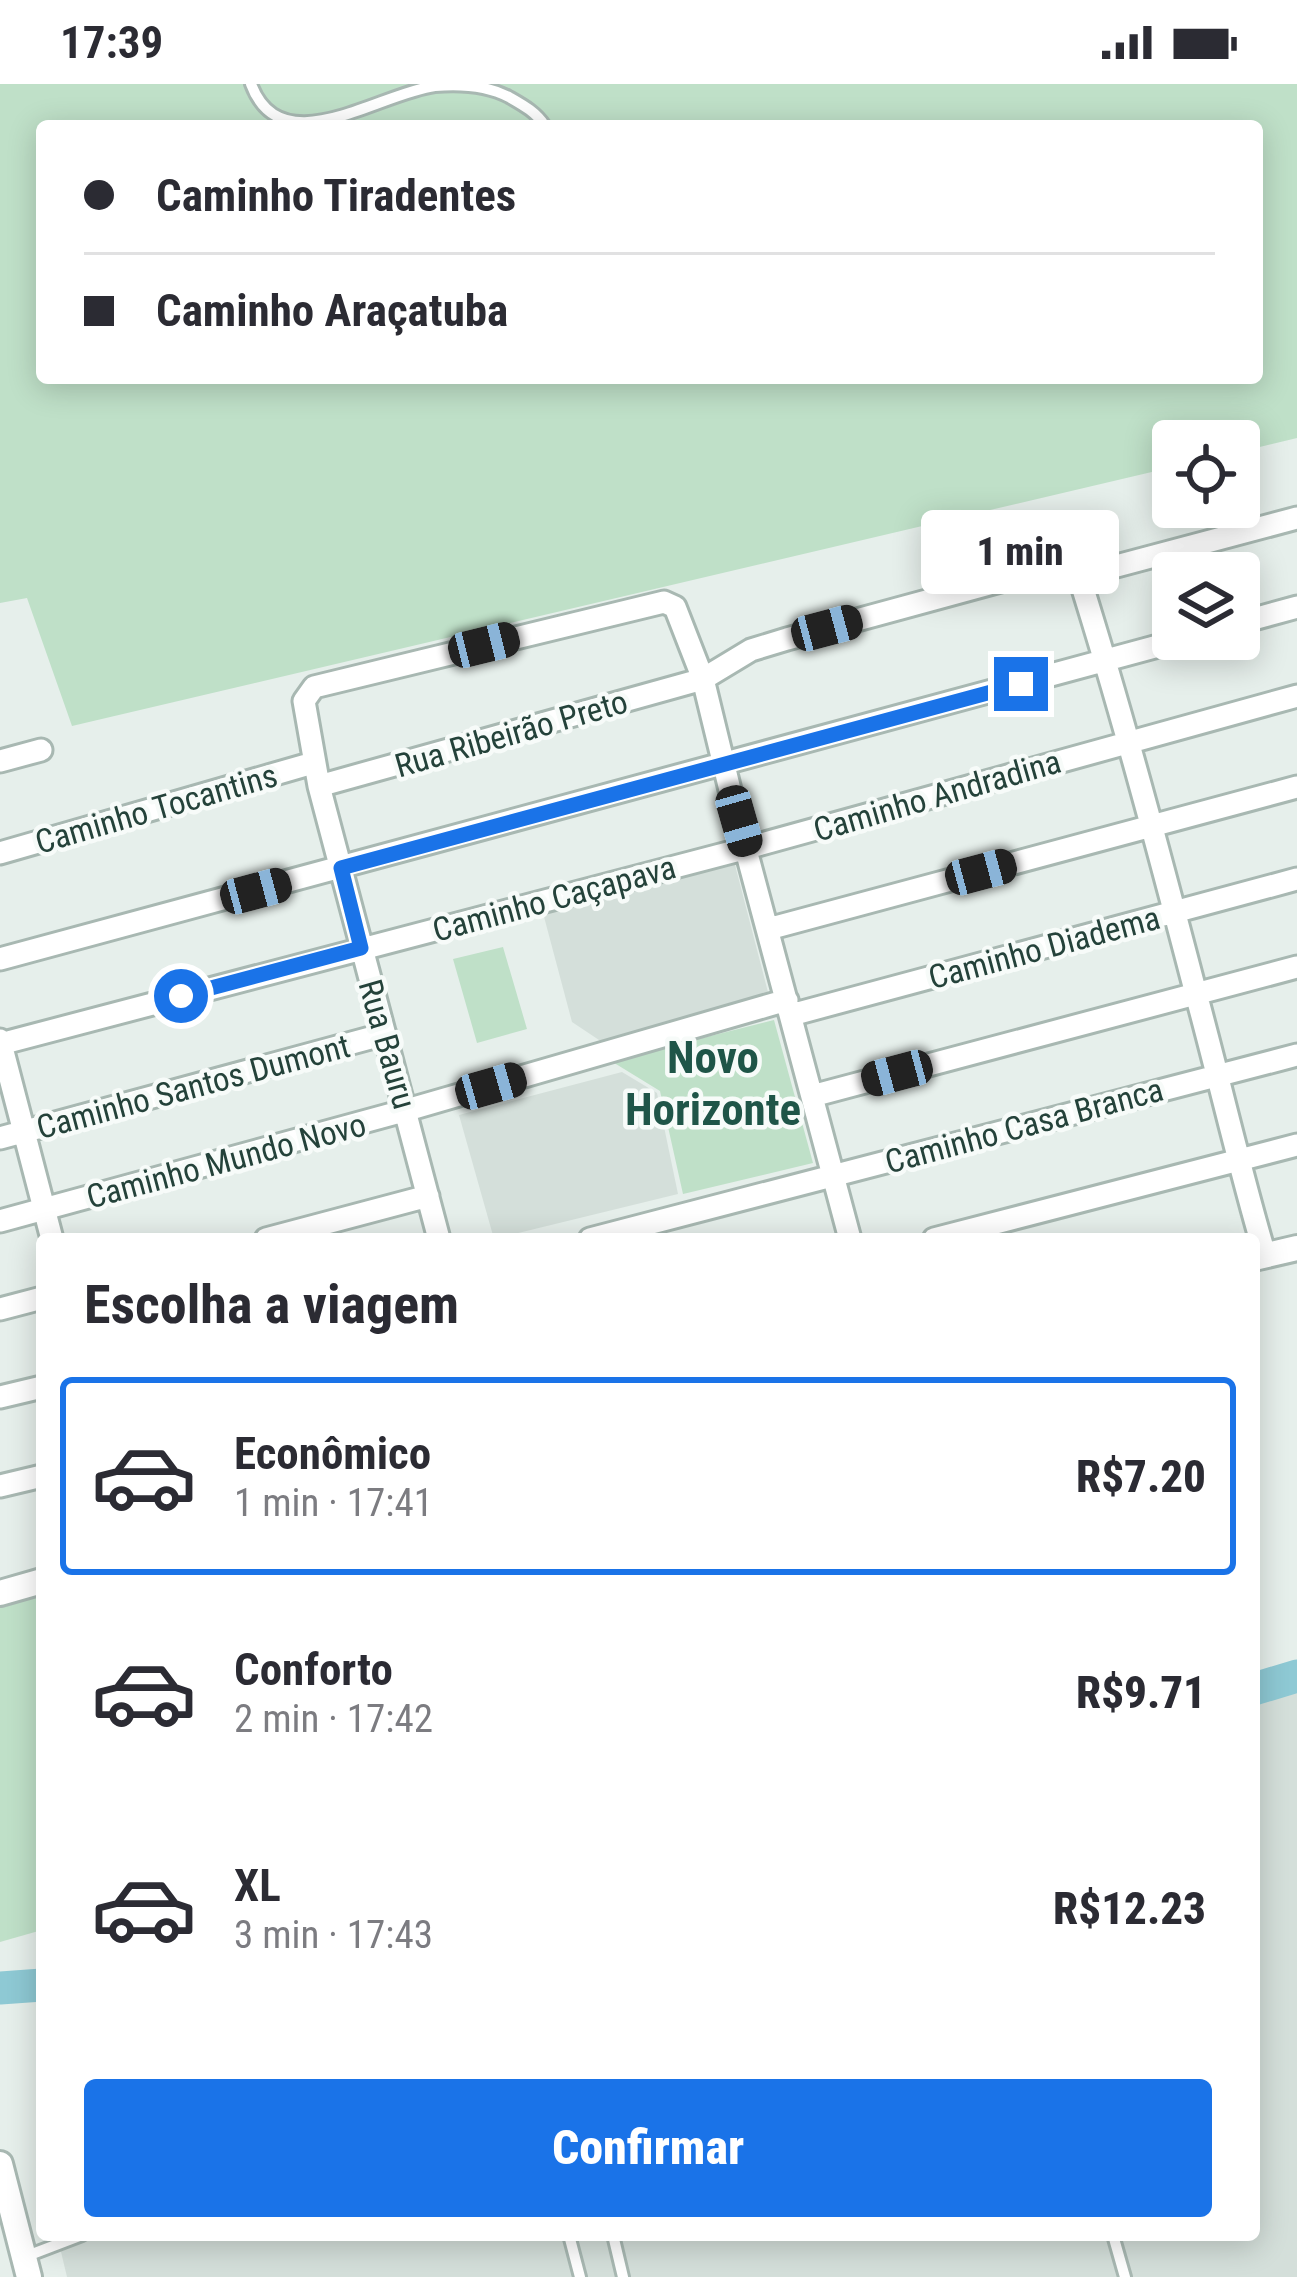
<!DOCTYPE html>
<html lang="pt">
<meta charset="utf-8">
<style>
body{margin:0;font-family:"Roboto Condensed",sans-serif;background:#f2f2f3;color:#2b2b33;height:100vh;display:flex;flex-direction:column;font-size:45px;white-space:nowrap}
*{box-sizing:border-box;margin:0}
p{font-size:39px;color:#7c7c81}
.icon{flex:none;width:66px;height:66px;fill:none;stroke:currentColor;stroke-width:2;stroke-linecap:round;stroke-linejoin:round}
.map{position:relative;flex:1;overflow:hidden}
.drawer{position:absolute;left:36px;top:1149px;width:1224px;height:1008px;display:flex;flex-direction:column;background:#fff;border-radius:12px;box-shadow:0 6px 30px #0003}
.drawer>*{flex:none}
.banner{position:absolute;left:36px;top:36px;width:1227px;height:264px;border-radius:12px;box-shadow:0 6px 30px #0003;display:grid;align-content:center;height:264px;padding:0 48px;background:#fff}
.tools{position:absolute;left:1152px;top:336px;display:grid;gap:24px}
.tools a{display:grid;place-items:center;width:108px;height:108px;border-radius:12px;background:#fff;box-shadow:0 6px 30px #0003;font-size:60px}
.end{position:absolute;width:54px;height:54px;margin:-27px;border:15px solid #1a73e8;background:#fff;box-shadow:0 0 0 6px #fff}
.from{border-radius:50%}
.bubble{position:absolute;height:84px;border-radius:12px;background:#fff;box-shadow:0 6px 30px #0003;font-size:39px;font-weight:800;line-height:84px;text-align:center}
.car{position:absolute;width:36px;height:72px;margin:-36px -18px;border-radius:15px;box-shadow:0 0 9px 3px #0007;background:linear-gradient(#222 24%,#8ab4d8 0 40%,#222 0 76%,#8ab4d8 0 86%,#222 0)}
.banner b{display:flex;align-items:center;gap:42px;height:114px;font-size:45px}
.banner b+b{border-top:3px solid #e1e1e2}
.banner i{width:30px;height:30px;background:#2b2b33}
ul{padding:0;list-style:none}
li{display:flex;align-items:center;gap:36px;height:198px;margin:0 24px 18px;padding:0 24px;border:6px solid transparent;border-radius:12px}
li div{flex:1}
li b{display:block;font-size:45px}
li em{font-style:normal;font-weight:800}
li.on{border-color:#1a73e8}
li>.icon{width:108px;height:108px;stroke-width:1.5}
h2{padding:0 48px;font-size:54px;line-height:144px}
.action{display:flex;gap:24px;margin-top:auto;padding:24px 48px}
.action a{flex:1;height:138px;border-radius:12px;background:#1a73e8;color:#fff;font-size:48px;font-weight:800;line-height:138px;text-align:center}
.status{display:flex;justify-content:space-between;align-items:center;height:84px;padding:0 60px;background:#fff;direction:ltr}
.status svg{height:33px;fill:currentColor}
.map>svg:first-child{display:block}
</style>
<div class="status"><b>17:39</b><svg viewBox="0 0 49 12"><path d="M0 12V9h3v3zM5 12V6h3v6zM10 12V3h3v9zM15 12V0h3v12zM26 1h20v11H26zM47 4h2v5h-2z"/></svg></div>
<div class="map">
<svg width="1297" height="2193" viewBox="0 0 1297 2193">
<rect width="100%" height="100%" fill="#e6efeb"/>
<!-- built -->
<path fill="#d4dfda" d="M734,777L770,916L602,958L572,938L543,829Z
M622,988L657,1009L678,1110L494,1155L459,1031Z
M1297,1581V2193H67L57,2151H1254V1595Z"/>
<!-- green -->
<path fill="#bfe0c8" fill-rule="evenodd" d="M0,0H1297V354L1239,368V357H1173V383L72,642L27,514L0,519ZM42,42H1257V294H42Z
M503,863L527,945L477,959L453,875Z
M774,936L813,1079L683,1110L660,1007L611,977Z
M42,1512V1846L0,1858V1524Z"/>
<g fill="none" stroke-linecap="round" stroke-linejoin="round">
<!-- river -->
<path stroke="#8ec9d4" stroke-width="33" d="M1254,1605L1297,1592
M0,1904L42,1901"/>
<!-- service casing -->
<g stroke="#a8b8b2" stroke-width="16">
<path id="service" d="M251,0C281,81 379,9 435,2C459,0 488,2 509,13C523,21 536,28 545,42
M569,2151L580,2193
M613,2151L623,2193
M1113,2151L1125,2193
M27,2172L82,2151"/>
</g>
<!-- minor casing -->
<g stroke="#a8b8b2" stroke-width="27">
<path id="minor" d="M1079,492C1122,629 1159,768 1195,906C1219,994 1239,1083 1265,1171
M1239,539L1297,523
M0,677L41,666
M319,702L703,595L751,566L787,555L1026,490L1051,487L1079,492L1297,434
M0,769L313,679
M768,845L1297,703
M0,875L1184,555
M791,931L1297,795
M0,956L52,1155
M0,960L747,764L1297,612
M812,1012L1297,883
M0,1054L385,950
M0,1137L407,1026L787,916
M266,1155L428,1112
M439,1155L319,702L304,617L314,603L664,518L675,523L703,595L731,710L850,1155
M590,1155L1297,971
M934,1155L1297,1061
M0,1225L42,1214
M0,1313L42,1303
M0,1402L42,1392"/>
</g>
<!-- tertiary casing -->
<g stroke="#a8b8b2" stroke-width="30">
<path id="tertiary" d="M1254,1174L1297,1164
M0,1509L42,1497
M0,2080L29,2193"/>
</g>
<!-- service -->
<use href="#service" stroke="#fff" stroke-width="10"/>
<!-- minor -->
<use href="#minor" stroke="#fff" stroke-width="21"/>
<!-- tertiary -->
<use href="#tertiary" stroke="#fff" stroke-width="24"/>
</g>
<g fill="none" stroke-linecap="round" stroke-linejoin="round">
<!-- route -->
<path stroke="#1a73e8" stroke-width="15" d="M181,912L361,864L341,784L1021,600"/>
</g>
<g text-anchor="middle" stroke-width="9" stroke-linejoin="round" paint-order="stroke">
<!-- street labels -->
<g font-size="33" fill="#24423a" stroke="#f7fbf9">
<text transform="translate(511 649) rotate(-16)" y="12">Rua Ribeirão Preto</text>
<text transform="translate(937 711) rotate(-16)" y="12">Caminho Andradina</text>
<text transform="translate(156 724) rotate(-16)" y="12">Caminho Tocantins</text>
<text transform="translate(554 814) rotate(-15)" y="12">Caminho Caçapava</text>
<text transform="translate(1044 863) rotate(-15)" y="12">Caminho Diadema</text>
<text transform="translate(388 960) rotate(74)" y="12">Rua Bauru</text>
<text transform="translate(193 1002) rotate(-15)" y="12">Caminho Santos Dumont</text>
<text transform="translate(1024 1041) rotate(-15)" y="12">Caminho Casa Branca</text>
<text transform="translate(226 1076) rotate(-15)" y="12">Caminho Mundo Novo</text>
</g>
<!-- district labels -->
<g font-size="45" font-weight="bold" fill="#1f5548" stroke="#f7fbf9">
<text x="713" y="989">Novo<tspan x="713" dy="52">Horizonte</tspan></text>
</g>
</g>
</svg>
<div class="tools">
<a><svg class="icon" aria-label="locate" viewBox="0 0 24 24"><circle cx="12" cy="12" r="6"/><path d="M12 2v4M12 18v4M2 12h4M18 12h4"/></svg></a>
<a><svg class="icon" aria-label="layers" viewBox="0 0 24 24"><path d="M12 4l9 5-9 5-9-5zM3 14l9 5 9-5"/></svg></a>
</div>
<i class="end from" style="left:181px;top:912px"></i>
<i class="end" style="left:1021px;top:600px"></i>
<div class="bubble" style="left:921px;top:426px;width:198px">1 min</div>
<i class="car" style="left:827px;top:544px;rotate:75deg"></i>
<i class="car" style="left:484px;top:561px;rotate:76deg"></i>
<i class="car" style="left:739px;top:737px;rotate:164deg"></i>
<i class="car" style="left:981px;top:788px;rotate:75deg"></i>
<i class="car" style="left:256px;top:807px;rotate:75deg"></i>
<i class="car" style="left:897px;top:989px;rotate:255deg"></i>
<i class="car" style="left:491px;top:1002px;rotate:74deg"></i>
<div class="banner">
<b><i class="from"></i>Caminho Tiradentes</b>
<b><i></i>Caminho Araçatuba</b>
</div>
<section class="drawer">
<h2>Escolha a viagem</h2>
<ul>
<li class="on"><svg class="icon" aria-label="car" viewBox="0 0 24 24"><path d="M5 17H2v-5l4-1 3-4h7l3 4 3 1v5h-3M9 17h6M6 11h13"/><circle cx="7" cy="17" r="2"/><circle cx="17" cy="17" r="2"/></svg><div><b>Econômico</b><p>1 min · 17:41</p></div><em>R$7.20</em></li>
<li><svg class="icon" aria-label="car" viewBox="0 0 24 24"><path d="M5 17H2v-5l4-1 3-4h7l3 4 3 1v5h-3M9 17h6M6 11h13"/><circle cx="7" cy="17" r="2"/><circle cx="17" cy="17" r="2"/></svg><div><b>Conforto</b><p>2 min · 17:42</p></div><em>R$9.71</em></li>
<li><svg class="icon" aria-label="car" viewBox="0 0 24 24"><path d="M5 17H2v-5l4-1 3-4h7l3 4 3 1v5h-3M9 17h6M6 11h13"/><circle cx="7" cy="17" r="2"/><circle cx="17" cy="17" r="2"/></svg><div><b>XL</b><p>3 min · 17:43</p></div><em>R$12.23</em></li>
</ul>
<div class="action"><a>Confirmar</a></div>
</section>
</div>
